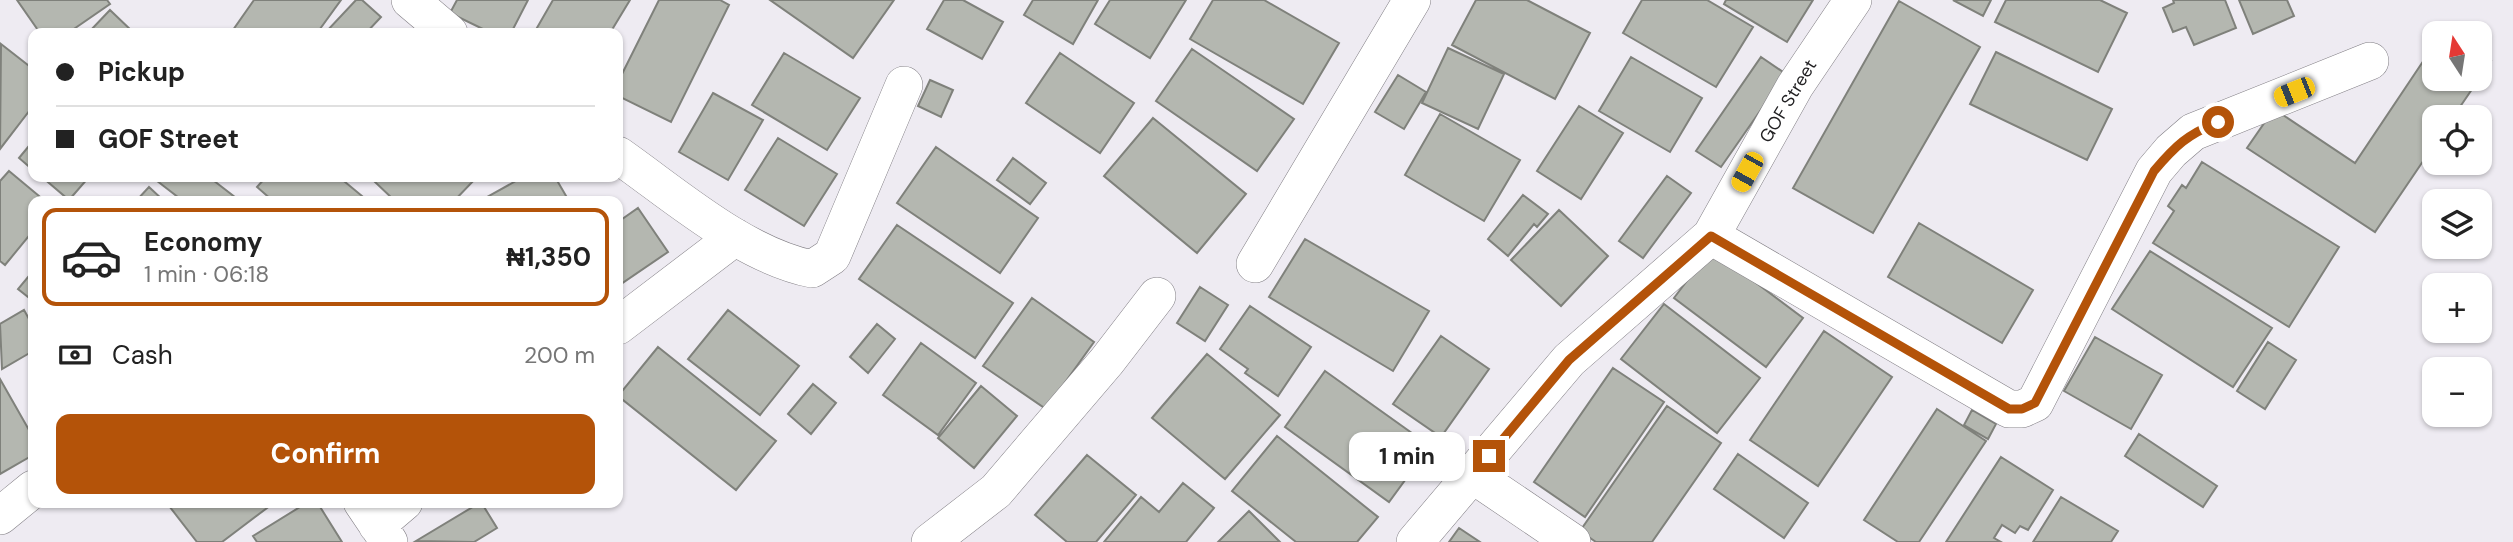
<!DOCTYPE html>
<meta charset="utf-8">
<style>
body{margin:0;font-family:"DM Sans",sans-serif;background:#f6f6f6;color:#222;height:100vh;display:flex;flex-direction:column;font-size:26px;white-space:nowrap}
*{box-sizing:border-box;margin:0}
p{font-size:23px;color:#767676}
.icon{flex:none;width:38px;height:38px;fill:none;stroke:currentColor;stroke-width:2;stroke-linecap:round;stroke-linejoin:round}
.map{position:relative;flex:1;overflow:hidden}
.sheet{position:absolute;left:28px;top:196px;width:595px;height:312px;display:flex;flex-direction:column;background:#fff;border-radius:14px;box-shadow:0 2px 5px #0004}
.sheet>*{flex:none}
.guide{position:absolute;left:28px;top:28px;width:595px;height:154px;border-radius:14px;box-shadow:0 2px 5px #0004;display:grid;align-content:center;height:154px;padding:0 28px;background:#fff}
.needle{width:46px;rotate:348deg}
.tools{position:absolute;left:2422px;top:21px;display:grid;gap:14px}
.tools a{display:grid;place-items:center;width:70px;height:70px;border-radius:14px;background:#fff;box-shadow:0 2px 5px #0004;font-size:35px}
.end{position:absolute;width:32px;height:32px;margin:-16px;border:9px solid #b45309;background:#fff;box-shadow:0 0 0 4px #fff}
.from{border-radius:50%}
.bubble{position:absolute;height:49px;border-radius:14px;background:#fff;box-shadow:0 2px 5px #0004;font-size:23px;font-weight:700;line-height:49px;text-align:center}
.car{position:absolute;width:21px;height:42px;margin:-21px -10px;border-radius:9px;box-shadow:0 0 5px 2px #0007;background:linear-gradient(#f5c518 24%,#345 0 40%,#f5c518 0 76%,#345 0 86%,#f5c518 0)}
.guide b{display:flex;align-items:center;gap:24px;height:66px;font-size:26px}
.guide b+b{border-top:2px solid #e0e0e0}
.guide i{width:18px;height:18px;background:#222}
ul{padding:12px 0 0;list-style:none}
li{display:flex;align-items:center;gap:21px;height:98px;margin:0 14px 10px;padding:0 14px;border:4px solid transparent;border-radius:14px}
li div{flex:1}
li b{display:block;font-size:26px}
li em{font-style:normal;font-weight:700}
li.active{border-color:#b45309}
li>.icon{width:63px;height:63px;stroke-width:1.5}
.pay{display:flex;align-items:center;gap:18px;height:77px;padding:0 28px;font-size:26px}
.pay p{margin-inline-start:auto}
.action{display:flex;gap:14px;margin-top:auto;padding:14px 28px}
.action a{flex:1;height:80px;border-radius:14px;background:#b45309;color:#fff;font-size:28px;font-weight:700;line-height:80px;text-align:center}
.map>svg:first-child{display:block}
</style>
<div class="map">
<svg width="2513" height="542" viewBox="0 0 2513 542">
<rect width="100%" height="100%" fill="#eeebf2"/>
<!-- building -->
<path fill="#b4b7b0" stroke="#7f817b" stroke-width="2" d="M17,0H107L110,4L68,33H40Z
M254,0H341L317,33H238L233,30Z
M356,0H362L381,17L366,33H325Z
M457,0H528L511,33H491L450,13Z
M553,0H630L610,33H534Z
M659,0H720L729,5L671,122L618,96V82Z
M770,0H894L853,58Z
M944,0H963L1003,22L982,59L927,29Z
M1033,0H1098L1073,44L1024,15Z
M1110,0H1186L1150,58L1095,24Z
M1213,0H1264L1339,43L1303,104L1190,39Z
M1476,0H1527L1590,33L1555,99L1452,45Z
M1642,0H1707L1753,27L1716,87L1623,33Z
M1726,0H1813L1787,42L1724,4Z
M1953,0H1991L1983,16Z
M2006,0H2100L2127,13L2098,72L1995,22Z
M2173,0H2225L2236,28L2194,45L2186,27L2173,32L2163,8L2174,3Z
M2239,0H2287L2294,16L2253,34Z
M1899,1L1980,47L1873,233L1793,188Z
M110,10L134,33H88Z
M1,44L33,69V106L0,149Z
M2434,45V79H2479L2453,117H2434V145L2375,232L2247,148L2274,109L2355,163Z
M1448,48L1504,74L1478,129L1422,103Z
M1192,49L1294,119L1257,171L1156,101Z
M1996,52L2112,109L2087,160L1970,104Z
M784,53L860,98L827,150L752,105Z
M1060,53L1134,103L1100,153L1026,103Z
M2480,53L2491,61L2480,77Z
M1631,57L1702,98L1670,152L1599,111Z
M1761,57L1786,74L1721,167L1696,151Z
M1398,75L1426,92L1404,129L1375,112Z
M930,80L953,90L941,117L918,106Z
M713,93L763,120L728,180L679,152Z
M1579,106L1623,133L1581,199L1537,171Z
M1440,114L1520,160L1484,221L1405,175Z
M1153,118L1246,194L1197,253L1104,176Z
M778,138L837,174L804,226L745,190Z
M33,141V170L19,158Z
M936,147L1038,218L1000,273L897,203Z
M1013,158L1046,183L1030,204L997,180Z
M2202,162L2339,247L2289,327L2153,243L2174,211L2168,206L2182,185L2186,188Z
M9,171L45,201H33V231L5,265L0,261V181Z
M1667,176L1691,193L1643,258L1619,241Z
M42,177H89L69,200Z
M152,177H209L240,201H183Z
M266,177H339L362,196L357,201H273L257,187Z
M380,177H477L454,201H395L375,182Z
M523,177H555L569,201H480Z
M149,187L164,201H136Z
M1523,195L1548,214L1537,227L1534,224L1508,256L1488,239Z
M638,208L668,252L618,286V222Z
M1559,210L1608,256L1561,306L1511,260Z
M1919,223L2033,290L2002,343L1888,277Z
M897,225L1013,303L975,358L859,279Z
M1305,239L1429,311L1393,371L1269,297Z
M1711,249L1803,318L1766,367L1674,298Z
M2150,251L2272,328L2233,387L2112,309Z
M33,271V301L18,289Z
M1200,287L1228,305L1205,341L1177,323Z
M1032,298L1094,342L1046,409L983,366Z
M1664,304L1760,378L1717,433L1621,359Z
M1250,306L1311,347L1278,396L1245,373L1248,369L1220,349Z
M24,310L33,326V351L2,369L0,324Z
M728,310L799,366L760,415L688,359Z
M877,324L895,339L868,373L850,357Z
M1824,331L1892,377L1818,486L1750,440Z
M1441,336L1489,369L1441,437L1393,404Z
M2095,337L2162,375L2131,429L2064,391Z
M2268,342L2296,360L2265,409L2237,391Z
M921,343L976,383L938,435L883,395Z
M658,347L776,441L736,490L618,396Z
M1207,354L1280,415L1225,479L1152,418Z
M1613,368L1664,402L1585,517L1534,482Z
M1325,371L1430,446L1389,502L1285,427Z
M0,379L33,437V455L0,474Z
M813,384L836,403L811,434L788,414Z
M981,386L1017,416L974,468L938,438Z
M1667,406L1721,443L1652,542H1596L1580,531Z
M1937,409L1986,441L1919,542H1898L1864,520Z
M1972,410L1996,424L1988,439L1964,425Z
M2139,434L2217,486L2203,507L2125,456Z
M1277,436L1378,517L1357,542H1296L1232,491Z
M1738,454L1808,503L1784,538L1714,489Z
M1087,455L1136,495L1096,542H1067L1035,515Z
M2001,457L2053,490L2028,530L2020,526L2015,533L2002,525L1994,538L2001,542H1946Z
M1183,483L1214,508L1186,542H1104L1141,497L1159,512Z
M2061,497L2118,531L2111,542H2033Z
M166,502H275L222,542H197Z
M308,502H317L342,542H257L253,536Z
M481,502L497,528L474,542L416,541Z
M1249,511L1280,542H1218Z
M1459,528L1480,542H1449Z"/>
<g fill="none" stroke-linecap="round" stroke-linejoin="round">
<!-- minor casing -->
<g stroke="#817e84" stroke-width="38">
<path id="minor" d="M410,0L449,33
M618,155C675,195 743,255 812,269L832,256L904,85
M1711,236L2009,409H2022L2035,403L2154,171L2171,151L2193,132L2370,61
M1255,264L1412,0
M618,326L735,237
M1473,475L1572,542
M362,502L389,542
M0,516L33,489
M377,525L404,502
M930,542L996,491L1107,361L1157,296
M1415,542L1569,360L1711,236L1795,86L1853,0"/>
</g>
<!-- minor -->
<use href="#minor" stroke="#fff" stroke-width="37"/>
</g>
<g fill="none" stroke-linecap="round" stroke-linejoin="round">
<!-- route -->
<path stroke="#b45309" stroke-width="9" d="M1489,456L1569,360L1711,236L2009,409H2022L2035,403L2154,171C2176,145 2187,135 2218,122"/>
</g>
<g text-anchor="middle" stroke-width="6" stroke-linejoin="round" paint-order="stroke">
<!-- street labels -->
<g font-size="18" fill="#222123" stroke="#fff">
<text transform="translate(1788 101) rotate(-59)" y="6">GOF Street</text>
</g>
</g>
</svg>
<div class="tools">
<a><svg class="needle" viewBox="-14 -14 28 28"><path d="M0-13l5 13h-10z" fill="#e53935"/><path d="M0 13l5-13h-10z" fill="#767676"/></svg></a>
<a><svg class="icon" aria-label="locate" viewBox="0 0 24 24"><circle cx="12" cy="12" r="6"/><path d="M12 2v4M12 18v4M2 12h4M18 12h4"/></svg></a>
<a><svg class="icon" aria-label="layers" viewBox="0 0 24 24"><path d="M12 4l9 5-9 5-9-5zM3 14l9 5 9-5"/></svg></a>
<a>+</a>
<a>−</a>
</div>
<i class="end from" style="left:2218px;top:122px"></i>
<i class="end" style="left:1489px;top:456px"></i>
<div class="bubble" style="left:1349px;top:432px;width:116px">1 min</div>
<i class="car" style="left:2294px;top:92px;rotate:248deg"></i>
<i class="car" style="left:1747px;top:172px;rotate:209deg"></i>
<div class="guide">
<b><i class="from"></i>Pickup</b>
<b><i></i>GOF Street</b>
</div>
<section class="sheet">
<ul>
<li class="active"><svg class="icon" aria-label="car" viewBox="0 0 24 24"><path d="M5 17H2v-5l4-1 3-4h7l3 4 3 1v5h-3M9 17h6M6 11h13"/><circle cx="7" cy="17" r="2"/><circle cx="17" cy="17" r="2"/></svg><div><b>Economy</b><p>1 min · 06:18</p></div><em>₦1,350</em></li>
</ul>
<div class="pay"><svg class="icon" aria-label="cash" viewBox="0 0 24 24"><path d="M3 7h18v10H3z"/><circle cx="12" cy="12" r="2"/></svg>Cash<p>200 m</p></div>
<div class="action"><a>Confirm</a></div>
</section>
</div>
